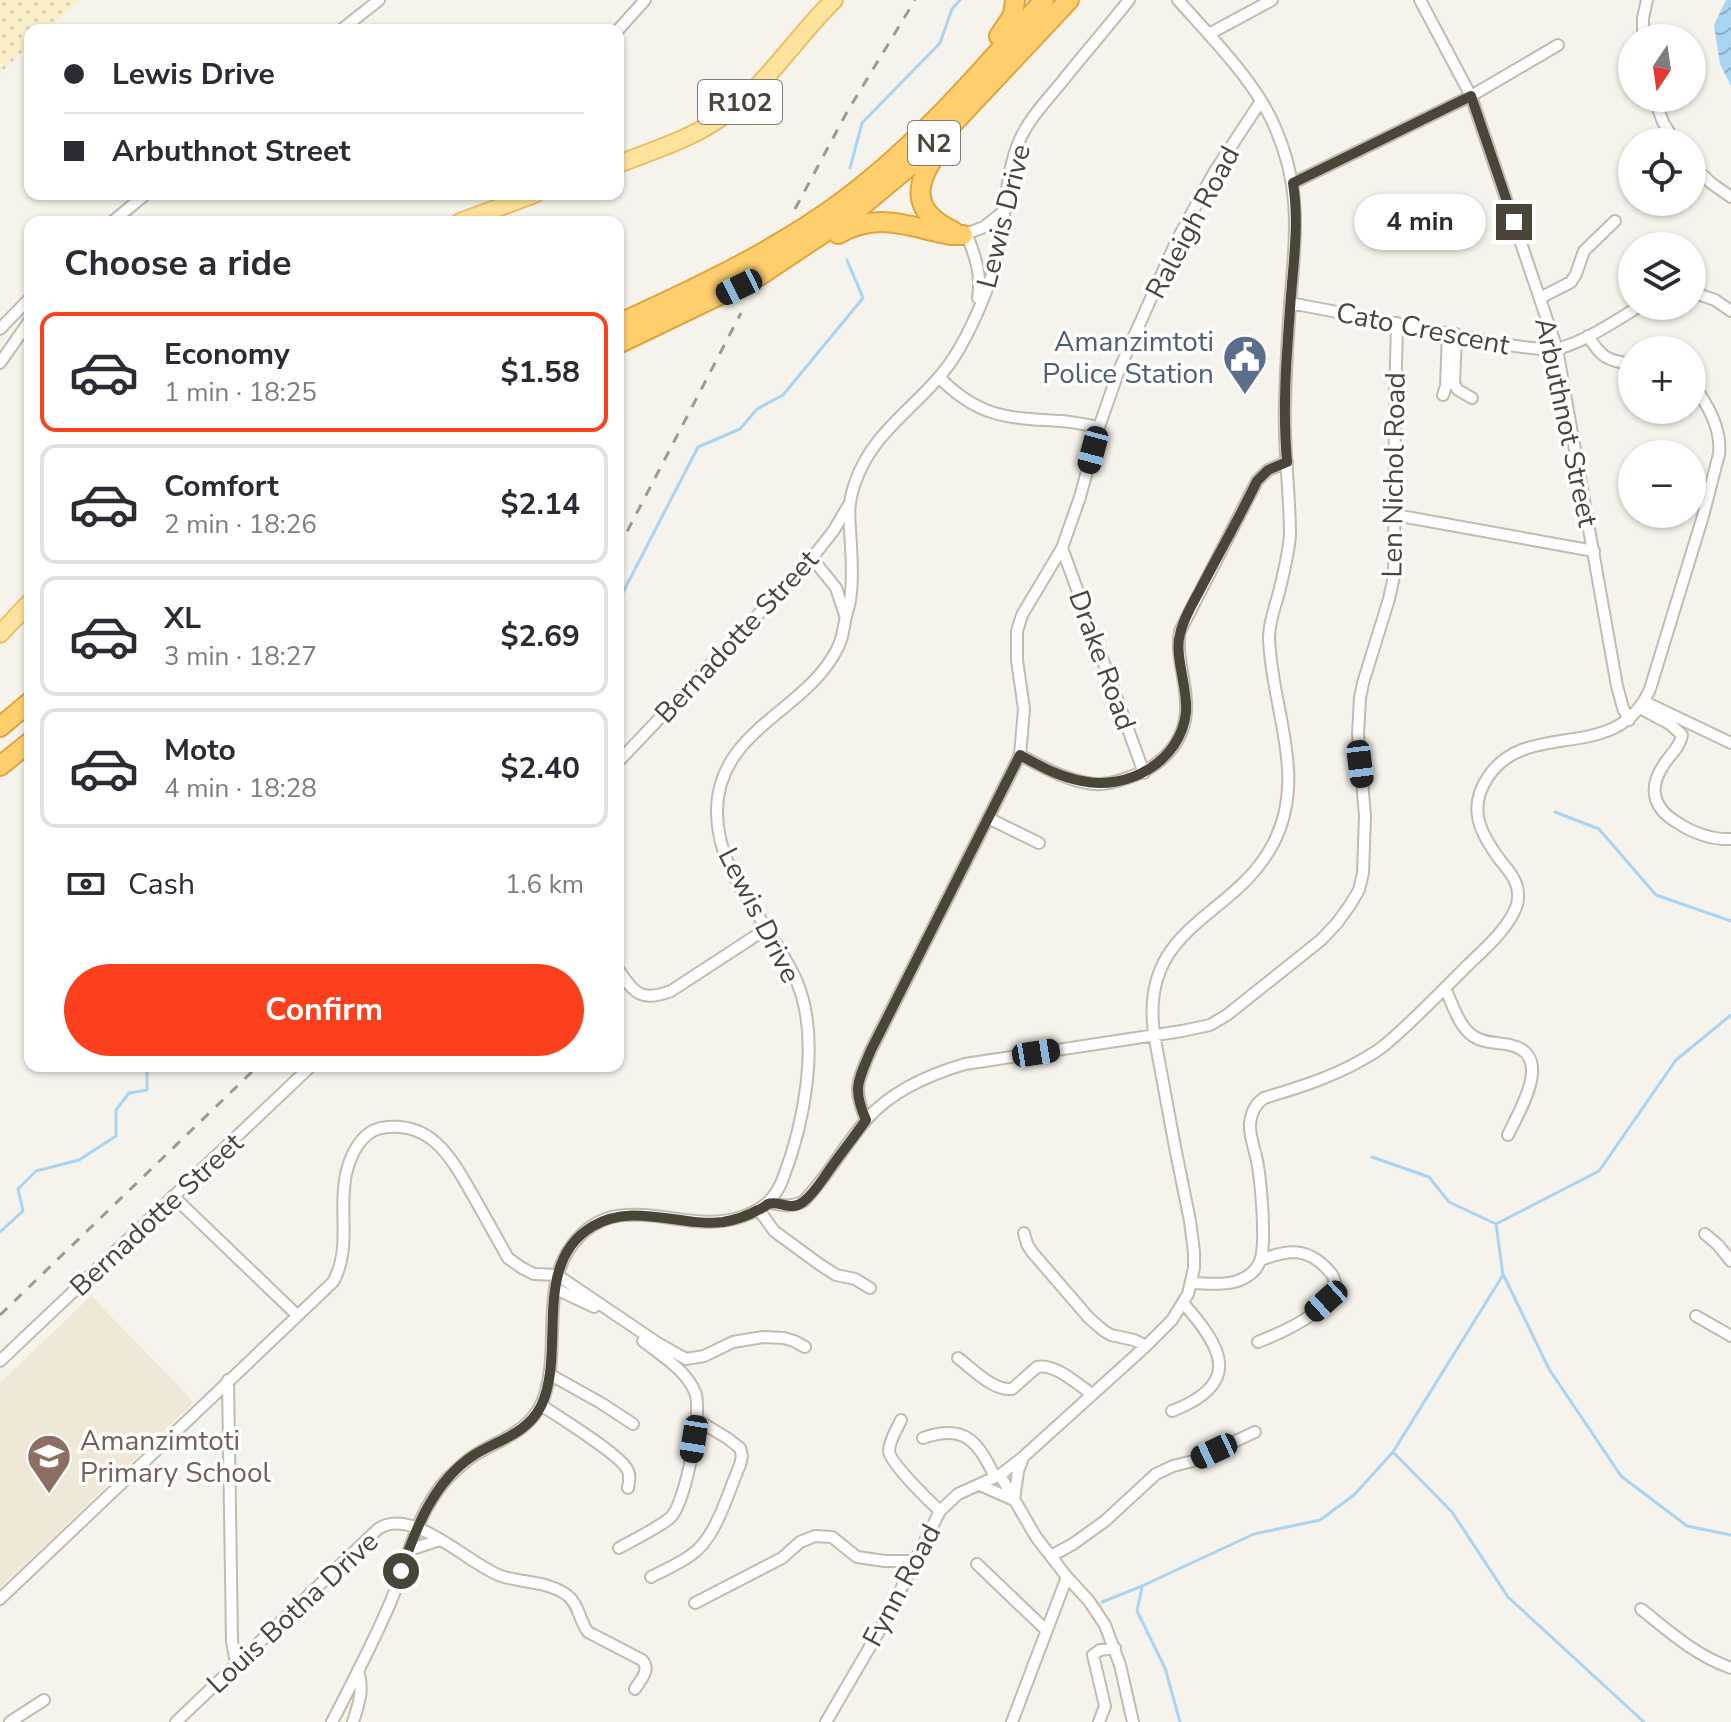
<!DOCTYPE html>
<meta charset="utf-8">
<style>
body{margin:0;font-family:"Nunito Sans",sans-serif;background:#f2f2f3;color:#2b2b33;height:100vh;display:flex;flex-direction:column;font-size:30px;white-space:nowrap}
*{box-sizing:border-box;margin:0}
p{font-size:26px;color:#7c7c81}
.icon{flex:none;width:44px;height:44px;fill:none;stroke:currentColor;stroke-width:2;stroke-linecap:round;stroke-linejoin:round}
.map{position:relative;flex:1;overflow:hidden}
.drawer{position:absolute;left:24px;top:216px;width:600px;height:856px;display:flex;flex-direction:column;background:#fff;border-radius:16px;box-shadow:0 2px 6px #0004}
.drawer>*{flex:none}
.guide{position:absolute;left:24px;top:24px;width:600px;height:176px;border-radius:16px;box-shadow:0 2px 6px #0004;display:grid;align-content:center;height:176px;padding:0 40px;background:#fff}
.needle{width:52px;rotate:193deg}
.controls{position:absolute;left:1618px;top:24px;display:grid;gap:16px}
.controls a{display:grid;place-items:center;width:88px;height:88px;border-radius:50%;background:#fff;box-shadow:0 2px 6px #0004;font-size:40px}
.end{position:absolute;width:36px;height:36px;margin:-18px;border:10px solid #4b4439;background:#fff;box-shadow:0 0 0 4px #fff}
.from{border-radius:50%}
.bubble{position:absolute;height:56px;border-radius:28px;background:#fff;box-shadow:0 2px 6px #0004;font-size:26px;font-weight:700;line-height:56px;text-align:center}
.car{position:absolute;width:24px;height:48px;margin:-24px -12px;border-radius:10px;box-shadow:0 0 6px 2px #0007;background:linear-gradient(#222 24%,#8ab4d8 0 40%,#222 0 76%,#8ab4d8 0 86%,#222 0)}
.guide b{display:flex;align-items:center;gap:28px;height:76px;font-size:30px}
.guide b+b{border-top:2px solid #e1e1e2}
.guide i{width:20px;height:20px;background:#2b2b33}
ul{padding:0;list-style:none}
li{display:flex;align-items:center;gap:24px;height:120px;margin:0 16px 12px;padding:0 24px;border:4px solid #e1e1e2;border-radius:16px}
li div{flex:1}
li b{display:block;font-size:30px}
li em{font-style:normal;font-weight:700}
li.current{border-color:#fc3f1d}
li>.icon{width:72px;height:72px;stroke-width:1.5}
h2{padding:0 40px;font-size:36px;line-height:96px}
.pay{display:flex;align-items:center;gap:20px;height:88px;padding:0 40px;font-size:30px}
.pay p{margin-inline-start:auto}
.button{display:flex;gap:16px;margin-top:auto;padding:16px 40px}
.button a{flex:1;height:92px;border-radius:48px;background:#fc3f1d;color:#fff;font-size:32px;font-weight:700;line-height:92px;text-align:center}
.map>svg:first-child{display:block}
</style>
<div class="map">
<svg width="1731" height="1722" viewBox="0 0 1731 1722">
<defs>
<pattern id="sand-dots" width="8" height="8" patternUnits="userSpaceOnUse" patternTransform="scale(2)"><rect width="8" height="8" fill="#f9efc9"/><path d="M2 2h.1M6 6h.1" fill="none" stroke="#d7cead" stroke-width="1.8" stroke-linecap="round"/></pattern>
<pattern id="water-waves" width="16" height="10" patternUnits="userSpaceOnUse" patternTransform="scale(2)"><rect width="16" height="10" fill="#a9d4f2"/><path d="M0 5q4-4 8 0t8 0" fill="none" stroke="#8caec5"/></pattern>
</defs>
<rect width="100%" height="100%" fill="#f6f3ec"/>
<!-- education -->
<path fill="#efe8d6" d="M91,1296L194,1402L0,1588V1383Z"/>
<!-- sand -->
<path fill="url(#sand-dots)" d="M0,0H80L47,30H30V45L0,73Z"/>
<!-- water -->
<path fill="url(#water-waves)" d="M1726,0H1731V86L1720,64L1714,25Z"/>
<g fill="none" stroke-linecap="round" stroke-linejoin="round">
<!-- stream -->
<path stroke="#a9d4f2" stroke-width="3" d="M850,168L862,123L940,43L952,9L960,0
M618,602L698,447L740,429L757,409L783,395L863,298L847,260
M1555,812L1599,829L1656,895L1731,921
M1372,1157L1429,1177L1449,1202L1496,1224
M0,1232L23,1211L18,1189L36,1171L79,1160L116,1136V1110L129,1093L147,1090V1066
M1504,1276L1549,1369L1621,1476L1687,1526L1731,1535
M1393,1452L1452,1512L1508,1597L1644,1722
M1142,1587L1137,1611L1165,1668L1180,1722
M1102,1602L1142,1586L1254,1534L1320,1520L1354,1495L1393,1452L1503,1275L1496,1224L1599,1171L1676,1060L1731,1015"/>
<!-- street casing -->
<g stroke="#c2bbae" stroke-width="14">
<path id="street" d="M1420,0L1471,96L1557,349L1617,686L1623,708L1629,720
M341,30L379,0
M618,30L645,0
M1209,34L1272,0
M1643,38V18L1647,0
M1654,98L1663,122L1675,142
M1692,165L1711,183L1731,197
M1293,183L1471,96L1558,45
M112,222L146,194
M963,235L984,227L1003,212
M967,235C975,256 982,274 978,298
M1692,292L1715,300L1731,311
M1540,298L1571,282L1576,274L1584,251L1615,221
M1290,303L1509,345C1523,347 1539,350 1554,349C1579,346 1618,319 1640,306
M0,329L30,298
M1456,334L1454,384L1458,390L1472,398
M1588,336C1601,357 1607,361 1632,364
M0,363L30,320
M940,378C979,418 1009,418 1061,421C1074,422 1087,425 1099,427
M1443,395L1446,386L1448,333
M1395,515L1594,551
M1062,548L1144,773
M812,558L836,588L845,615
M1645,702L1731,743
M1640,708L1670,724L1682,735C1680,748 1669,755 1663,766C1647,790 1655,810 1678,823C1693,833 1713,840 1731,839
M1020,755C1043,767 1067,781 1094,784C1107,785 1118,781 1130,777C1160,767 1184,744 1186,711C1188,684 1175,657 1180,631L1257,481L1268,470L1287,462
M618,762L812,558L834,530L848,506
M988,818L1039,843
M618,969C634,994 642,1002 671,991L766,929
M1445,988C1452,1003 1459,1027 1473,1036C1485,1044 1497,1042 1510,1045C1555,1055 1519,1111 1508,1135
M866,1120C852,1087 858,1081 871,1050L1020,755L1024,709L1017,660V631L1022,615L1062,548L1080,497L1099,427L1119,370L1177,240L1215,171L1261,101
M173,1196L297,1315
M771,1203C783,1205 792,1208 804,1201C828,1176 845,1144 868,1118C892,1091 931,1074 965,1064L1182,1031L1210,1025L1227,1015L1286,968L1321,940L1337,923L1350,905L1359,890L1363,873L1365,816L1358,734L1360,698L1363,683L1389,599L1394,576L1395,403L1397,323
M759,1210L774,1231L819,1264L836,1275L855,1279L870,1288
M1024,1233L1027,1244L1032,1252L1089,1318L1104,1331L1111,1335L1134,1340L1146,1346
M1705,1234L1718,1245L1731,1261
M1191,1283C1209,1283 1230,1287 1246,1277C1253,1273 1259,1266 1261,1258C1266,1240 1261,1185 1258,1166C1256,1152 1249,1137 1250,1124C1251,1113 1255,1104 1264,1098C1297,1088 1330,1078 1360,1061C1369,1056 1378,1051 1386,1044C1412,1022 1436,997 1460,973C1474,958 1491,945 1503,929C1510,920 1518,908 1518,897C1519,882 1509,871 1500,860C1480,833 1467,808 1488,777C1527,717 1617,766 1650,689L1703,516L1719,454C1722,429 1707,403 1692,383
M556,1289L594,1307
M1696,1316L1731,1336
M1258,1342C1281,1333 1326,1314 1334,1288C1336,1281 1334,1276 1329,1271C1308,1247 1288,1249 1261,1260
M958,1358C973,1369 993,1391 1012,1389L1037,1367C1055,1363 1077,1384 1092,1394
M0,1361L311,1066
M549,1374L601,1403L633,1424
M228,1380L232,1641L236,1663
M541,1405C560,1418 618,1453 627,1469C631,1475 629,1481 628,1488
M1172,1411C1242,1384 1224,1349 1183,1303
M901,1420C897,1429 889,1441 889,1451C890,1463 929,1501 940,1511
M923,1438C965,1423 978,1442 995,1477
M1000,1475L1036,1537L1067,1577L1089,1601L1105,1625L1120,1665L1133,1722
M980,1485L1014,1500L1018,1471L1022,1460
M619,1548C633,1540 660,1527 671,1517C686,1502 703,1411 695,1392C686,1370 661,1355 643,1341
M409,1550L440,1540
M1051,1556L1073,1544L1105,1521L1156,1474L1173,1466L1193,1461L1255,1432
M977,1564L1046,1630
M651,1577C664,1570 679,1564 691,1555C716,1539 728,1492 740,1465L742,1456L740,1448L727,1438L697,1420
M0,1599L333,1282C352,1249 338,1210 346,1174C350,1156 361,1132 381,1128C433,1119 453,1161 475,1199C486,1219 497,1238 508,1258L522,1268L534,1274L557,1275L656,1342L686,1359L704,1356L733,1342L763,1337L784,1338L794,1341L805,1347
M695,1603L782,1558L800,1542L815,1536L832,1537L857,1557L885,1561H915
M1641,1609C1671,1633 1695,1655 1731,1668
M10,1722L44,1700
M176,1722L378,1529C412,1505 469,1565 501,1576C522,1583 548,1581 567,1595C579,1604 579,1620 588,1632L642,1660C651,1670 641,1679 635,1689
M332,1722C353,1681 375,1640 393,1596C409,1556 416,1514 446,1480C456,1470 466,1460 478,1453C504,1438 531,1430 543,1400C563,1348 536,1279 580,1236C589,1226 604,1218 617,1216C660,1209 700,1232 744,1216C763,1209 774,1200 782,1181C804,1125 821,1040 797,982C789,963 776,944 765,926C741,890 716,855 717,809C719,730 805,711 836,651C842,641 843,632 845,621C846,614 849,607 850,600C853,583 852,563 851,546C850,521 846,508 855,483C875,424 929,402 959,349C976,320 996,272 1001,239C1006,207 1006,175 1018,144C1027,121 1045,102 1061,83C1083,55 1107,28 1129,0
M353,1722C359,1703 364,1690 358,1670
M826,1722L885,1621L940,1511L958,1494L1000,1475L1022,1458L1146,1346L1172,1320L1188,1294L1194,1268V1252L1190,1221L1175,1147L1154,1034C1139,923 1236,919 1274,842C1308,775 1271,707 1269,638C1269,624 1274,609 1278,596C1283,576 1288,557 1290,536C1290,491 1283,447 1285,402C1286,366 1288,329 1291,293C1296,230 1301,185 1274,125C1255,81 1210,36 1178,0
M1012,1722L1067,1577
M1099,1722L1105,1706L1093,1655L1100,1650L1115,1648"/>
</g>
<!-- primary casing -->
<g stroke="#e6c16a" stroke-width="20">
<path id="primary" d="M618,164C652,151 688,140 719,119C765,88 795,38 834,0
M460,222L535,194
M0,634L30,602"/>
</g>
<!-- highway casing -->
<g stroke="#e0a43c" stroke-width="22">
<path id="highway" d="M999,36L1013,15L1015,0
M940,149C914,183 910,211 953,231
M838,234C880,211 907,227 951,235H963
M618,324C695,289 780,249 847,198C922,141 983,70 1044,0
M618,344L759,276L852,214L912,164L948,129L1069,0
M0,727L30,702
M0,766L30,742"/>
</g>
<!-- street -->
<use href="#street" stroke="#fff" stroke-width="10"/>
<!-- primary -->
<use href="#primary" stroke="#ffe39c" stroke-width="16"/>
<!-- highway -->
<use href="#highway" stroke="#ffcf6e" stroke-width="18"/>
<!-- rail -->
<path stroke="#9a9a9a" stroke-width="3" stroke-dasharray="10 10" stroke-linecap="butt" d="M795,209L847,112L915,0
M618,549L741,313
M0,1315L258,1066"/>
</g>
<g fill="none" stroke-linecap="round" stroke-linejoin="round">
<!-- route -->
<path stroke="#4b4439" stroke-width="10" d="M401,1571C416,1528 433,1482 474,1455C498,1440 527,1434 541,1406C567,1352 530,1263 593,1226C634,1202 679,1227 723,1222C735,1220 747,1216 758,1210C762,1209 765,1206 768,1204C780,1200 790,1212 803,1202C814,1194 822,1180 830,1169C842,1152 854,1137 866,1120C852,1088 858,1081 871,1050L1020,755C1040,766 1059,777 1082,781C1127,791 1181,762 1186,712C1188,687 1174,656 1180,634C1184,616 1195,600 1203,584C1221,550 1240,516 1257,481L1268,470L1287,462C1282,406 1287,351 1291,295C1294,258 1299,220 1293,183L1471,96L1514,222"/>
</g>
<!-- icons -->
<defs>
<g id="civic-pin" transform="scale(2.3)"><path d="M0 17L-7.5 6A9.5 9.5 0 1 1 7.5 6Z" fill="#5c6f8a" stroke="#fff"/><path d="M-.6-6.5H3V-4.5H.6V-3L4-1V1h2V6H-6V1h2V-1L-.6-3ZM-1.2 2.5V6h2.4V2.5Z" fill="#fff"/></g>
<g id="school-pin" transform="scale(2.3)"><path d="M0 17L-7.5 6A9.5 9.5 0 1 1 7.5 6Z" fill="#8d6e63" stroke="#fff"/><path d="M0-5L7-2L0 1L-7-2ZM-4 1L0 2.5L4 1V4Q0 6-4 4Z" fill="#fff"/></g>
</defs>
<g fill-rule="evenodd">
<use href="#civic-pin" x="1245" y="357"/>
<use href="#school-pin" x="49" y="1456"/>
</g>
<g text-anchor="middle" stroke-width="7" stroke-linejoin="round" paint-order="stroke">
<!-- shield labels -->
<g fill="#fff" stroke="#817c74" stroke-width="2">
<rect x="698" y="80" width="84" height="44" rx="6"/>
<rect x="908" y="121" width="52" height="44" rx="6"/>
</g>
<g font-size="26" font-weight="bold" fill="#4b4439">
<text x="740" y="111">R102</text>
<text x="934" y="152">N2</text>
</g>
<!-- street labels -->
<g font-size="28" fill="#4b4439" stroke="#fff">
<text transform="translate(1003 216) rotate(-76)" y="10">Lewis Drive</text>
<text transform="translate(1192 222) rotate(-62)" y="10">Raleigh Road</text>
<text transform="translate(1423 328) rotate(11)" y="10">Cato Crescent</text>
<text transform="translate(1567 422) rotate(78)" y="10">Arbuthnot Street</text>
<text transform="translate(1393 475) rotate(-89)" y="10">Len Nichol Road</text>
<text transform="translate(736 636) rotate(-47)" y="10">Bernadotte Street</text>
<text transform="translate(1103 660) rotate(70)" y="10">Drake Road</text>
<text transform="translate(760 915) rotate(63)" y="10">Lewis Drive</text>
<text transform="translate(156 1214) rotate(-43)" y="10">Bernadotte Street</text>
<text transform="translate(901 1585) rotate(-62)" y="10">Fynn Road</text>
<text transform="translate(292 1612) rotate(-43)" y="10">Louis Botha Drive</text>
</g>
<!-- service labels -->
<g font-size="28" fill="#4e5e75" stroke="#fff" text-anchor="end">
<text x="1214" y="351">Amanzimtoti<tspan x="1214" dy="32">Police Station</tspan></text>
</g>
<!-- education labels -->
<g font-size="28" fill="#785e54" stroke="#fff" text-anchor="start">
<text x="80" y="1450">Amanzimtoti<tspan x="80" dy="32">Primary School</tspan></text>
</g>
</g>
</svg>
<div class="controls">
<a><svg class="needle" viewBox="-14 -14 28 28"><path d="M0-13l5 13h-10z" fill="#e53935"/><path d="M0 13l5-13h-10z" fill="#7c7c81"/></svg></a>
<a><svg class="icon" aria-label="locate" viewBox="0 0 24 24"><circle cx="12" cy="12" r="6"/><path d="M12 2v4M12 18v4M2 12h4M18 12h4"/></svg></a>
<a><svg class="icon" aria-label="layers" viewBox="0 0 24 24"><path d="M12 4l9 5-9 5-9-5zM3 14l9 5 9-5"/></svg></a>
<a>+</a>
<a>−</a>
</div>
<i class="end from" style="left:401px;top:1571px"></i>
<i class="end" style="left:1514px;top:222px"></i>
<div class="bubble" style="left:1354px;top:194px;width:132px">4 min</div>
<i class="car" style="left:739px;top:287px;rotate:244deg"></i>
<i class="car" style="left:1093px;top:450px;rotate:195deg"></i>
<i class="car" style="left:1360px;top:764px;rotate:173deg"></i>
<i class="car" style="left:1036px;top:1053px;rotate:81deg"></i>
<i class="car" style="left:1326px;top:1301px;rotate:228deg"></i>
<i class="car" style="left:694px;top:1439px;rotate:189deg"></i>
<i class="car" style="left:1214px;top:1451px;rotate:245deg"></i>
<div class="guide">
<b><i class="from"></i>Lewis Drive</b>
<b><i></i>Arbuthnot Street</b>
</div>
<section class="drawer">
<h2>Choose a ride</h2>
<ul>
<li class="current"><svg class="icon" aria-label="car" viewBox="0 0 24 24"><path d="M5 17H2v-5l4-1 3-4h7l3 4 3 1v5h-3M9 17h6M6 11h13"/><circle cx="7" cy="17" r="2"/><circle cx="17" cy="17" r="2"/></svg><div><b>Economy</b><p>1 min · 18:25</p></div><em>$1.58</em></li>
<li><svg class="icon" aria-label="car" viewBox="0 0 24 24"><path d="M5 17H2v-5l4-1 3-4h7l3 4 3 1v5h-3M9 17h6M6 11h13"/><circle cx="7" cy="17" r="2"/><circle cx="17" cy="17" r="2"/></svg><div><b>Comfort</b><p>2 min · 18:26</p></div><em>$2.14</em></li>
<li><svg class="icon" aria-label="car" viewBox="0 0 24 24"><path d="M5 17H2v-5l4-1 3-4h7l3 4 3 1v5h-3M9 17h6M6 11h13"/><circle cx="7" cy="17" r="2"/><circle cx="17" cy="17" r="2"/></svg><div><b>XL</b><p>3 min · 18:27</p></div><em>$2.69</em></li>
<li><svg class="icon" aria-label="car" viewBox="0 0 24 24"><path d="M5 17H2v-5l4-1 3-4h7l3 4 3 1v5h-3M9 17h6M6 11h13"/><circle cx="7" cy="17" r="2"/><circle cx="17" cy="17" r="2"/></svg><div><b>Moto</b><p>4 min · 18:28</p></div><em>$2.40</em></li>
</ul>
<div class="pay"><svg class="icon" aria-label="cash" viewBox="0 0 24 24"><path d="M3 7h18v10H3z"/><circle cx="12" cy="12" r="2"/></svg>Cash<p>1.6 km</p></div>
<div class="button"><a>Confirm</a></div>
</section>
</div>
